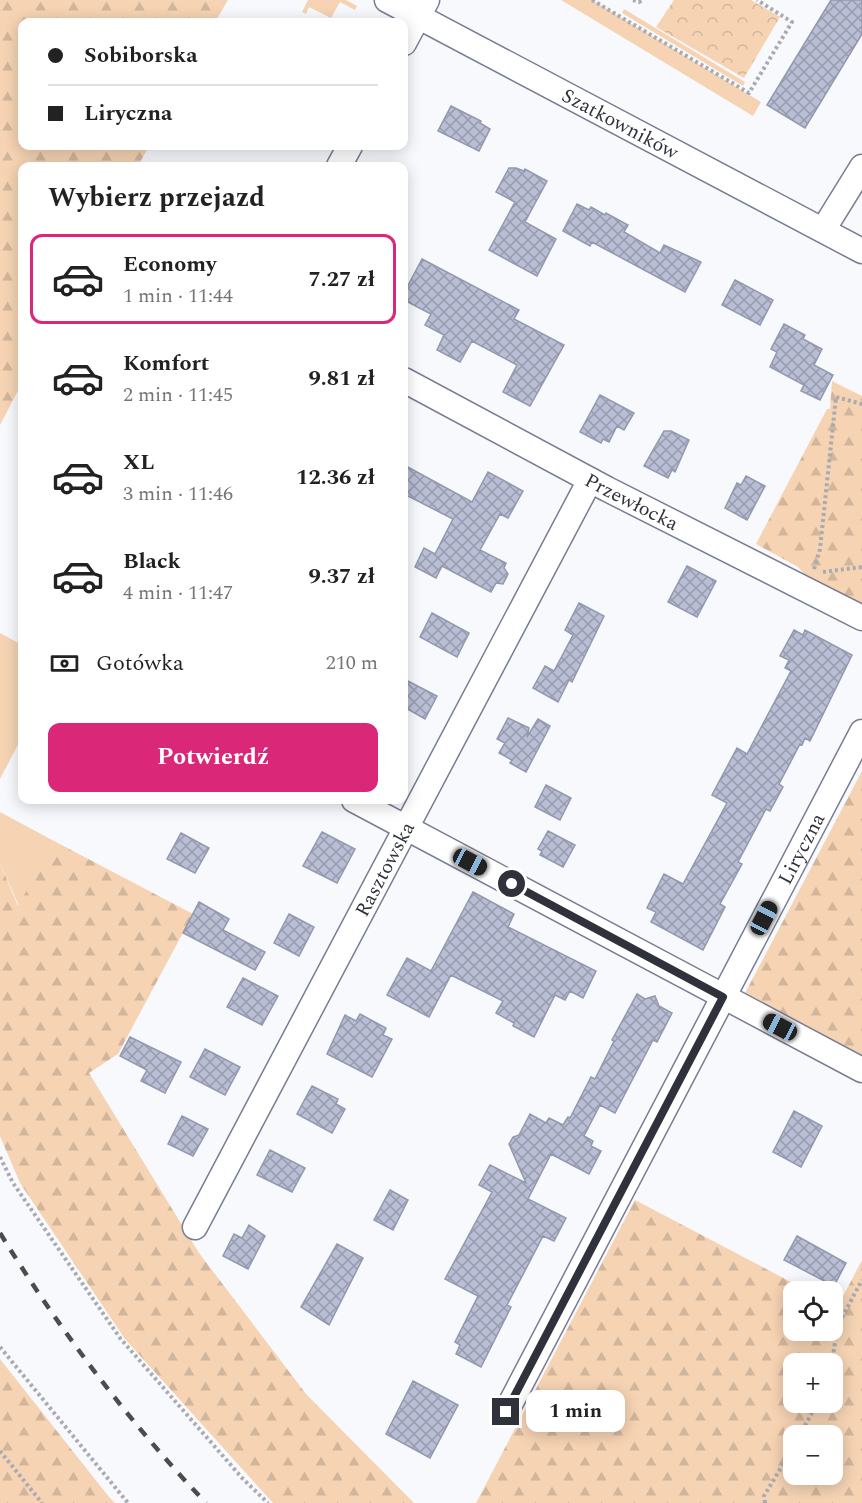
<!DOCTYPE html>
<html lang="pl">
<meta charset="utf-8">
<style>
body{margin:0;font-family:Spectral,serif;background:#f2f2f2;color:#222;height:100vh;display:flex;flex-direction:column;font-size:22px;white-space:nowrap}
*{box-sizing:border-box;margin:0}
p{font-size:20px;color:#767676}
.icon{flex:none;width:33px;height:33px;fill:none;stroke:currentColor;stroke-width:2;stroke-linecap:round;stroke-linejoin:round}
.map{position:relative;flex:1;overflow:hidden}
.sheet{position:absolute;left:18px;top:162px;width:390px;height:642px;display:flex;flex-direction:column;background:#fff;border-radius:12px;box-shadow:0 3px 15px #0003}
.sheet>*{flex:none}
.top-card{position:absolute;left:18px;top:18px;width:390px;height:132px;border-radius:12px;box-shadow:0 3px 15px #0003;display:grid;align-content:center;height:132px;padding:0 30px;background:#fff}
.tools{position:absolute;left:783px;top:1281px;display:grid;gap:12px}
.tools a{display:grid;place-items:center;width:60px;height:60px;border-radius:12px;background:#fff;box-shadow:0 3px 15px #0003;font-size:30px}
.end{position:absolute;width:27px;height:27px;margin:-14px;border:8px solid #30323b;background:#fff;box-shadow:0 0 0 3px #fff}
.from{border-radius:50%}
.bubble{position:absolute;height:42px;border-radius:12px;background:#fff;box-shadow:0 3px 15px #0003;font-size:20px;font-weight:700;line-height:42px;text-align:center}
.car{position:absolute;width:18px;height:36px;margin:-18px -9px;border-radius:8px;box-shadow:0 0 4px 2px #0007;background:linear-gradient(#222 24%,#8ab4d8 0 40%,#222 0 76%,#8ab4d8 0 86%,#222 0)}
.top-card b{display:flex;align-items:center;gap:21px;height:57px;font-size:22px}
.top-card b+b{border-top:2px solid #e0e0e0}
.top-card i{width:15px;height:15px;background:#222}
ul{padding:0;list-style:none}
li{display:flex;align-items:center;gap:18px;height:90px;margin:0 12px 9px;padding:0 18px;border:3px solid transparent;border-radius:12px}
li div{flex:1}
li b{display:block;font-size:22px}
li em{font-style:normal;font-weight:700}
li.active{border-color:#db2777}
li>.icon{width:54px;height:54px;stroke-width:1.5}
h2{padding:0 30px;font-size:27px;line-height:72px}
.pay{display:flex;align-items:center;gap:15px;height:66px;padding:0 30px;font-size:22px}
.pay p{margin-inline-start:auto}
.primary-button{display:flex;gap:12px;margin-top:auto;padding:12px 30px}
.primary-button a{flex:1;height:69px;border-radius:12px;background:#db2777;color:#fff;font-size:24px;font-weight:700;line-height:69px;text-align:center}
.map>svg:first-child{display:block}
</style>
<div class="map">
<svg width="862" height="1503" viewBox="0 0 862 1503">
<defs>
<pattern id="forest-firs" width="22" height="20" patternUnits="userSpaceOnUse" patternTransform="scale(1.5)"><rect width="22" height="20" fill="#f5d3b3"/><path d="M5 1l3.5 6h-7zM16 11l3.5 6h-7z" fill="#d2b69b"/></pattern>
<pattern id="park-crowns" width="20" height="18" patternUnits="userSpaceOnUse" patternTransform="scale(1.5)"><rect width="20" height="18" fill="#f5d3b3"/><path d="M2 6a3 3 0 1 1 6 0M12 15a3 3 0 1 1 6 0" fill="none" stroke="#d2b69b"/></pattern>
<pattern id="building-cross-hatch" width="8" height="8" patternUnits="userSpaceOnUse" patternTransform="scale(1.5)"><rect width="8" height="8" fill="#b9bed5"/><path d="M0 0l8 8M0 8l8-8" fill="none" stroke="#979bae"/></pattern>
</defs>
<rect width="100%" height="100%" fill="#f7f9fd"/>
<!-- grass -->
<path fill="#f5d3b3" d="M308,0H346L357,6L355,10L340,2L331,18L309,7L306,14L302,12Z
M561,0H592L761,102L753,116Z
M624,9L745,82L743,86L622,13Z
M0,633L22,645V737L0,779Z
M0,812L54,841L19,906L0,863Z"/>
<!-- forest -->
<path fill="url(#forest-firs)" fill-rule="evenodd" d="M0,0H228L215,22H22V146H149L138,166H22V383L0,425Z
M832,381L862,396V605L811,582L798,567L756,544L827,409H830Z
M862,771V1061L743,997Z
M54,841L193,914L118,1054L89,1073L199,1253L306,1394L414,1503H273L125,1339L20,1183L0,1136V863L18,906Z
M635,1200L808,1291L794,1292V1330H832L833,1304L838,1306L862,1260V1503H476ZM794,1364H832V1402H794ZM794,1436H832V1474H794Z
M0,1359L109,1497L115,1503H0Z"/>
<!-- park -->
<path fill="url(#park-crowns)" d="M674,0H751L780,17L744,78L656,27Z"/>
<!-- building -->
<path fill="url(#building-cross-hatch)" stroke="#9298ad" stroke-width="1.5" d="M831,0H862V34L805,128L767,105Z
M451,106L481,121L480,123L490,129L479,151L438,131Z
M509,168H516L524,171L525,169L547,181L525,222L556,239L537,276L489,250L515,202L496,192Z
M577,204L589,210L591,207L605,215L606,213L628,225L624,232L660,253L664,245L701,262L685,292L592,242L590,246L563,231Z
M422,259L519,310L514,319L564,345L530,406L503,392L517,365L472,341L460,362L437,350L444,335L425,325L431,314L404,300V293Z
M735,280L773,300L760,325L722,305Z
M784,324L805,335L803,339L822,349L814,365L833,375L820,400L801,391L804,385L770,367L777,352L771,349Z
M600,395L634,413L624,430L617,426L609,442L603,439L601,443L580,432Z
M664,431H671L689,440L675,472L672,470L668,478L644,466Z
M404,465L472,502L488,472L523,491L508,518L500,514L480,550L506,563L504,568L508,574L503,584L496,583L491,592L442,566L436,578L415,567L424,548L435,554L453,519L404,494Z
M746,476L765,486L747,520L725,508L737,483L741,485Z
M687,566L716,581L697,617L668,602Z
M579,603L604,616L572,682L569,680L558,702L533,688L545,666L554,671L573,635L565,630Z
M432,613L469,633L457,657L420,637Z
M794,630L803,635L805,630L852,655L810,741L805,738L802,745L800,744L779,784L783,787L776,800L770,811L766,809L738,862L742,864L720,904L725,907L703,950L651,922L656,912L647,908L664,874L683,884L727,803L712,795L737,748L747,754L791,671L785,668L789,660L780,656Z
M404,679L437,696L425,719L404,707Z
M508,718L529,728L527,737L538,719L550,726L526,772L510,763L512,760L499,753L505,743L497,739Z
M546,785L571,798L560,820L535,807Z
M548,831L575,845L563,867L540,855L542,851L538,849Z
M322,832L355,849L337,883L303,866Z
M181,833L209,848L195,873L167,859Z
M473,892L514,914L508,927L596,971L583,998L570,991L565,1000L555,995L534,1037L513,1026L514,1023L496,1013L503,1001L451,975L429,1017L387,995L407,958L431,971Z
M199,902L229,919L223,930L265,952L255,970L183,933Z
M289,914L314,927L299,956L274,943Z
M243,978L278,996L262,1025L227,1007Z
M637,994L645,999L655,996L659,1006L672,1013L657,1042L653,1040L615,1113L600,1105L584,1136L593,1141L591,1146L601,1151L589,1174L551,1154L528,1199L566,1218L554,1241L543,1236L541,1240L507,1305L511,1307L481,1367L456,1354L460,1345L455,1342L478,1296L445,1279L492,1192L479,1185L490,1165L526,1183L509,1144L513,1137L519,1135L530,1114L546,1123L549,1118L563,1125L568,1117L570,1118L591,1077L595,1079L614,1041L612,1040Z
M360,1014L386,1028L383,1035L392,1039L372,1077L327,1054L345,1015L356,1021Z
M130,1037L181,1062L165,1093L141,1081L147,1070L120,1056Z
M205,1049L240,1067L225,1095L190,1077Z
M312,1086L338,1099L336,1104L345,1109L332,1133L297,1114Z
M794,1111L822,1126L801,1167L773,1152Z
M182,1116L208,1129L193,1156L168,1144Z
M270,1150L305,1168L292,1192L257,1175Z
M390,1190L408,1200L393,1230L374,1220Z
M249,1225L265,1236L248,1269L223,1256L234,1234L242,1238Z
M797,1236L846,1263L834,1286L784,1260Z
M337,1244L363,1258L329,1325L301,1307Z
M413,1381L458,1405L430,1458L386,1434Z"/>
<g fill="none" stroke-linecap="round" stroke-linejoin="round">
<!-- minor casing -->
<g stroke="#797d93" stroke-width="27">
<g id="minor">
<path id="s1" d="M387,0L862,251"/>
<path d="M404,43L427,0"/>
<path d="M339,166L350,146"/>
<path d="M823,230L862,167"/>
<path id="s2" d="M404,380L607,489L862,618"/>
<path d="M354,800L862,1070"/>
<path id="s3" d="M195,1227L590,480"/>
<path id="s4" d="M506,1412L862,732"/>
</g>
</g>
<!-- path -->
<path stroke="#a9abb1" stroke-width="4" stroke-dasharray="3 3" stroke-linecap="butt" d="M592,0L749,93L792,22L757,0
M633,0L639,2L642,0
M814,569L820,549L836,397L862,404
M823,572L862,567
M0,1157L13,1183L120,1338L243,1479L268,1503
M0,1347L128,1503
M832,1364L837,1327L862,1280
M799,1436L818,1402
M0,1451L42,1503
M765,1503L764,1496L794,1446"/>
<!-- minor -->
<use href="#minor" stroke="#fff" stroke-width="24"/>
<!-- rail -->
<path stroke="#4a4c54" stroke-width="4.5" stroke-dasharray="10 10" stroke-linecap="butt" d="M0,1233C59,1329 128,1421 206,1503"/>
</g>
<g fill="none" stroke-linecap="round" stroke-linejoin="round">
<!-- route -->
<path stroke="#30323b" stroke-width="8" d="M506,1412L723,997L512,884"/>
</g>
<g text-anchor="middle" stroke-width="6" stroke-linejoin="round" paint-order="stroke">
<!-- street labels -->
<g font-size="20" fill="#30323b" stroke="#fff">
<text dy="7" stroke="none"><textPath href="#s1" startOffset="264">Szatkowników</textPath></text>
<text dy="7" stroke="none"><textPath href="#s2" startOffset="258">Przewłocka</textPath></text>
<text dy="7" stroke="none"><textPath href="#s4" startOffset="636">Liryczna</textPath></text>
<text dy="7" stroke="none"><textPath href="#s3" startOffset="405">Rasztowska</textPath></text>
</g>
</g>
</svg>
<div class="tools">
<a><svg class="icon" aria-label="locate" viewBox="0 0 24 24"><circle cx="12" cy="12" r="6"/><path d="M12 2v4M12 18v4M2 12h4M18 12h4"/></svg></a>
<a>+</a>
<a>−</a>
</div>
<i class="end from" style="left:512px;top:884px"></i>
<i class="end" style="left:506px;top:1412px"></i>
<div class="bubble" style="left:526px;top:1390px;width:99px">1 min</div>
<i class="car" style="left:470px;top:862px;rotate:118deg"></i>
<i class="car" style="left:764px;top:918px;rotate:28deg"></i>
<i class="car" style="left:780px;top:1027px;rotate:298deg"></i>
<div class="top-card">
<b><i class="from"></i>Sobiborska</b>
<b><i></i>Liryczna</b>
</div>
<section class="sheet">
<h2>Wybierz przejazd</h2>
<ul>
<li class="active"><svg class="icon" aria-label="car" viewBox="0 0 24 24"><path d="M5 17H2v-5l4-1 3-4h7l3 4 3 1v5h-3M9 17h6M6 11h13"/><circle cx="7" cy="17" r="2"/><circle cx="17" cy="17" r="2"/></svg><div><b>Economy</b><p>1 min · 11:44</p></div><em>7.27 zł</em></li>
<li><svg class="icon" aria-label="car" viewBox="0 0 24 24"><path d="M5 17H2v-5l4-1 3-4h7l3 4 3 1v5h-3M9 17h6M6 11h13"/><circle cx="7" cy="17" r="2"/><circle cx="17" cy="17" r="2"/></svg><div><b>Komfort</b><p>2 min · 11:45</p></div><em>9.81 zł</em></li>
<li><svg class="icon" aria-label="car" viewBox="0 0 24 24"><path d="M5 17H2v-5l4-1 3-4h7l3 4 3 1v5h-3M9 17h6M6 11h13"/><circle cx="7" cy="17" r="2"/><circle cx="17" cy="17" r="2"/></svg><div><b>XL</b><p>3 min · 11:46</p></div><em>12.36 zł</em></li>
<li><svg class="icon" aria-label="car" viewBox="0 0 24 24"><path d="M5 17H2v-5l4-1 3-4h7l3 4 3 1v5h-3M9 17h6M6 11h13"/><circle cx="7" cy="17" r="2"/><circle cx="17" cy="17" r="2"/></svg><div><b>Black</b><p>4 min · 11:47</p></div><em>9.37 zł</em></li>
</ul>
<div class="pay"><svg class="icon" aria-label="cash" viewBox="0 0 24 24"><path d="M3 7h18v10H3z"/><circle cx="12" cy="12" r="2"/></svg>Gotówka<p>210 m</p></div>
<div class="primary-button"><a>Potwierdź</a></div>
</section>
</div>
